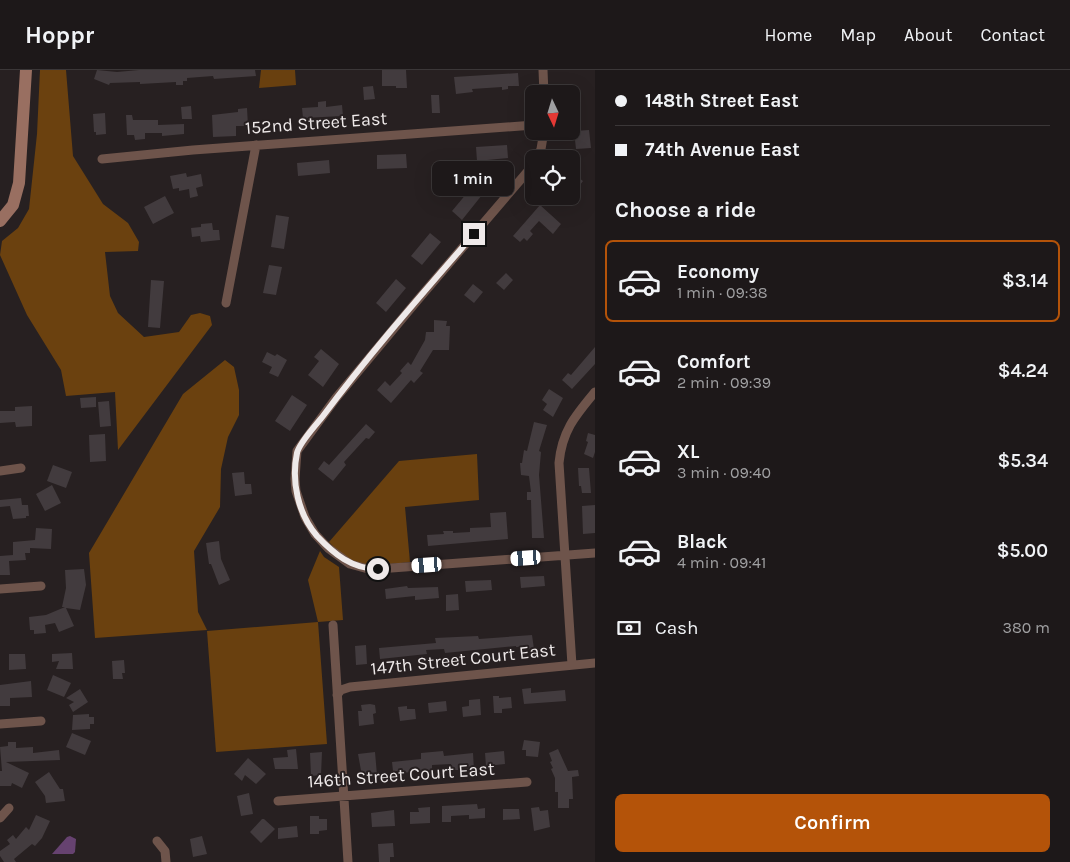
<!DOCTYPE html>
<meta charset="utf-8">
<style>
body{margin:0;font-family:Karla,sans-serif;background:#2a2526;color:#f1f3f6;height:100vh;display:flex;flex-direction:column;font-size:19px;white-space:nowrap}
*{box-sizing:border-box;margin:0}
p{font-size:16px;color:#a0a0a2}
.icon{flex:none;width:28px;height:28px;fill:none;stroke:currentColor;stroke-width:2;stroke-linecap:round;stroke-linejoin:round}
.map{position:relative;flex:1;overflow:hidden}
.side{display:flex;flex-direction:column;background:#1d1819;width:475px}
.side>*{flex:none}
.banner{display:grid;align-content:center;height:110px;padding:0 20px;background:#1d1819}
.needle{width:32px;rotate:176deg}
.tools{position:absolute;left:525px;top:15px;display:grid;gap:10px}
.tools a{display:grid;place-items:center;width:55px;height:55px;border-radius:8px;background:#1d1819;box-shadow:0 5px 20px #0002,0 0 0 1px #3b3738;font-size:25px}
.end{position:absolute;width:22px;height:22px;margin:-11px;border:6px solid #eee9e9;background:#111;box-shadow:0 0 0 2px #111}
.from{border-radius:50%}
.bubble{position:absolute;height:35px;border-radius:8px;background:#1d1819;box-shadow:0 5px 20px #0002,0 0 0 1px #3b3738;font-size:16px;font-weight:600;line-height:35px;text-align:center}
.car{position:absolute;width:15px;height:30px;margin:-15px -8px;border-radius:6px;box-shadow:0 0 4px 1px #0007;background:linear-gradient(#fff 24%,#345 0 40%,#fff 0 76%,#345 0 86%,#fff 0)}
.banner b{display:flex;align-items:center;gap:18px;height:48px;font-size:19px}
.banner b+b{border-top:1px solid #3b3738}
.banner i{width:12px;height:12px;background:#f1f3f6}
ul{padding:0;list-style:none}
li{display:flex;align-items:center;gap:15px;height:82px;margin:0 10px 8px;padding:0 10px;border:2px solid transparent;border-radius:8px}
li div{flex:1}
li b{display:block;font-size:19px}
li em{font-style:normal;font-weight:600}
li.on{border-color:#b45309}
li>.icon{width:45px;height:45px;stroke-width:1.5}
h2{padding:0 20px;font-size:22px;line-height:60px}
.pay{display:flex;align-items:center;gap:12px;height:55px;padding:0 20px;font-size:19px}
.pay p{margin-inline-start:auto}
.primary-button{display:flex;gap:10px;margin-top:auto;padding:10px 20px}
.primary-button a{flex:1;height:58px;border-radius:8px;background:#b45309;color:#fff;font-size:20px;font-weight:600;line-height:58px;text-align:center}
header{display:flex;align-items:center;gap:30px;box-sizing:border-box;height:70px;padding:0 25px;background:#1d1819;border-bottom:1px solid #3b3738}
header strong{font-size:24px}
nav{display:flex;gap:28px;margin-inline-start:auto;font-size:18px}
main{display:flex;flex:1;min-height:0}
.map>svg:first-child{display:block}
</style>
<header>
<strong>Hoppr</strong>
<nav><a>Home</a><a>Map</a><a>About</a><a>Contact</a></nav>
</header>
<main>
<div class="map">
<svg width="595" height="792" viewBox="0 0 595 792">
<rect width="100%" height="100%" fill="#272021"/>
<!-- green -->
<path fill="#69400f" d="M261,0H295L296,15L259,18Z
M477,384L479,430L405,437L410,492C374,495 355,501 329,472L399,391Z
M320,481L324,487L339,497L343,550L318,552L327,674L216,682L207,561L318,552L308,510Z"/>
<!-- forest -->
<path fill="#6b410f" d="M40,0H66L73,86L103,134L128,153L139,172L138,181L105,182L110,226L118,243L144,267L179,262L191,245L200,243L210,246L212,255L118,380L115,322L66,326L61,300L27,245L0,185L2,171L18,158L29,139L37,64Z
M225,290L234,297L239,320V345L228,367L221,399L220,437L194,481L198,542L207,560L95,568L89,483L183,324Z"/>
<!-- water -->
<path fill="#664270" d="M70,766L76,769L75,782L73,784H52L67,767Z"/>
<!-- building -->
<path fill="#423b3e" d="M97,0L117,2L139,0H255L256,6L214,9L213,6L187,8V11H183V15H176V12L140,14V12L110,13L109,15L94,9Z
M382,0H406L407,18H396V16H382Z
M518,3L519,16H508V19L502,20V17L472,19L473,22L456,24L454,7Z
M373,16L375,29L364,30L363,17Z
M431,25H439L440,43H432Z
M326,31V37L342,35L343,46L303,48L302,38L318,37V32Z
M191,36L192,49H182L181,37Z
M247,38L248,56H236V66L213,67L212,45L238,42V39Z
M105,43L106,64L96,65V62H94L93,44Z
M126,45H132L133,50H158V55L184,54V64L162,66V63H145V69L135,70L134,65H127Z
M589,60L591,78L576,79L574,61Z
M507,75L508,88L477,91L476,77Z
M406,84L407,98L377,99V85Z
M329,90L330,103L298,106L297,93Z
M571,102L583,111L567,133L557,126H571Z
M186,103L187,107L201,104L203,116L196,118L198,126L190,128L189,119L179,121V118L173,119L170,106Z
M472,117L482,125L462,150L452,141Z
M165,126L174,143L153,154L144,137Z
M540,135L561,154L553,164L539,151L530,161L533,164L527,171L524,168L520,172L513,166Z
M276,145L289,147L284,179L271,177Z
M212,153L213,160H219L220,170L201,172L200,166L192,167L191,158L201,157V154Z
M430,163L441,172L422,195L411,186Z
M269,195L282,197L276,225L263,223Z
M506,203L513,210L504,220L496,213Z
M396,209L406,218L386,242L376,233Z
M151,210L164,211L160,258L148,257Z
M473,214L483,222L474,233L464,225Z
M434,250L447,251L446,256H450L449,280H433L420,301L423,303L414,313L411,310L391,333L377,320L385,311L390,316L402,303L400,301L408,292L411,295L425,270L426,262H434Z
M595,277V294L572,319L562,310L568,303L571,305Z
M321,279L339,294L323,317L308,305L319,291L314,287Z
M267,282L275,286L277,284L287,290L278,307L269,303L272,297L262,292Z
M549,319L563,328L553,347L543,340L547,334L542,330Z
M292,325L307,335L290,361L275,351Z
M96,327V337L81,338L80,328Z
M109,331L111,356L100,357L98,332Z
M32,336V356L16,357L15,352L0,353V341H15V337Z
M534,352L547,355L539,381L541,382L539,405L544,468H532L531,430H527V422H531L529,406L521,405L520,393H522L524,380L527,381Z
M366,354L375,362L369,369L366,368L344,392L346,395L333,411L318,399L324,391L329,395Z
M588,363L595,365V382L593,388L584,384L588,372L586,371Z
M105,364L106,391L90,392L89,365Z
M53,395L72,402L66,418L47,411Z
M578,398H589L591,423H582L581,416H579Z
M244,402L245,414H251L252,424L235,426L232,403Z
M52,415L61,433L45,441L36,424Z
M21,428L22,435H28L29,446H26V448L13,449L10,436L0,437V430Z
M595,435V463L583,464L582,436Z
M506,442L508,469L428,476L427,465L444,464L443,461H453V463L470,462V458L491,457L490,443Z
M36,458L52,459L51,479L30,478V483H25L26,490L9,491L10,505H0V486L13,485V472L35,470Z
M219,471L221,489L230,510L219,515L211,494H209L206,473Z
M84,499L86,515L80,540L66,538L74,556L59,562L55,553L45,555L46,563L34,564V560H30L29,547L46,545L65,537H62L66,518L65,500Z
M544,506L545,516L521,518L520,507Z
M491,510L492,520L466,522L465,511Z
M407,516L408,518L438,517L439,528L415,530V526L386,529L385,519Z
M458,524L459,540L446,541V525Z
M532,565L534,579L524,580V577H516V576L445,583L444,579L426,580L427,584L380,589L379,578L436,573L435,568L478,566L479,569Z
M366,575L367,594L356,595L355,576Z
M72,583L73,599H56L59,591L52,592V584Z
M9,584H25L26,599L9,600Z
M124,590L125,603H122L123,609H113L112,591Z
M53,605L71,613L64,627L47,620Z
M31,611L32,627L10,628V636H0V615Z
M531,618V623L565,620L566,631L524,634L522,619Z
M80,619L88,632L73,642L69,635L74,632L66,628Z
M493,626H499V628L511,627L512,638L502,639V643H494Z
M480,629L481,645L463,647L462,637L469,636V630Z
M446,631L447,641L429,643L428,633Z
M370,634L375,635L376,643L373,644L374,654L359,656L358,641H362L361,635Z
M407,636V639H415L416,649L400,651L398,637Z
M89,644V647H94V654H90V659L72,660L73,645Z
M72,663L91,671L85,685L66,677Z
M524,670L540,672L538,687L526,686V680H522Z
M8,672H16V678L33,677V683L59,680L60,690L6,692L29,703L22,718L12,713L11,716H0V701H2L0,677L8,676Z
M296,679L298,699H275L273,688L288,687L287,680Z
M558,679L568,701L578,700L579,706L572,707L573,729H569V738H558V722H555V708L551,699L553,698L550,692L552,691L549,683Z
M443,681L444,686L473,683L474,700H451V694L432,695V700L401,703V701H393L392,692L421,689V683Z
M504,681L505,694L486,696L485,683Z
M322,682L321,705L311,706L310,683Z
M375,682L377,705L362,706L358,684Z
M248,688L266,704L256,714L245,705L242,711L234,704Z
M49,702L60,719H63L65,731L46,733L45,726L35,712Z
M249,723L253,744L241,746L237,726Z
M477,734L478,739L485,738V748L469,749V745L451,746V752H442V736Z
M430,737V753L410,754V742H419L418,738Z
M539,737L540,741L548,740L550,757L534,761L531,738Z
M503,739H519L520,749L503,750Z
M394,740L395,756L372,757L371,743Z
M36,745L50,751L42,768L35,776L32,774L14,789L16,792H4L0,786V781L10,774L7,770L13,765L16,769L26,757L29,760Z
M310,746H319V749H327V760L319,761V764H310Z
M262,749H264L275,759L261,773L250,762Z
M297,756L298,767L278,769V758Z
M202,766L207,784L193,787L190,769Z
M393,773L394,787H390V792H379L378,774Z"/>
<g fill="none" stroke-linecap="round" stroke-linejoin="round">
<!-- street -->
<path stroke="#6e544b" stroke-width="9" d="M543,0L544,24
M102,89L193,80L534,55
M537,89L541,79L544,61
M534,94L416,232L336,328L297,381L295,409L296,421L305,447L315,464L328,478L350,494L368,499H378L595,483
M226,233L256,75
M0,401L21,398
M0,519L41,516
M333,555L348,792
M572,595L559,393C562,361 575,346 595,322
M337,625L341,620L350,617L595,593
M0,654L41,651
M278,731L527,712
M0,748L9,738
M157,771L165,781L166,792"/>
<!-- secondary -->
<path stroke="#996f61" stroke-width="12" d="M0,151L13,135L19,113L26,0"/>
</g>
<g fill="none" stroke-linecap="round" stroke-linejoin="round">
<!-- route -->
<path stroke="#eee9e9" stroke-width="6" d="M378,499C352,499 334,484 317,466C298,444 291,411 297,383C299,373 316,355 323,346C370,283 422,224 474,164"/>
</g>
<g text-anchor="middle" stroke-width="4" stroke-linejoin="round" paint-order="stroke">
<!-- street labels -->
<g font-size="18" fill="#eee9e9" stroke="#272021">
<text transform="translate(316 53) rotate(-4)" y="6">152nd Street East</text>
<text transform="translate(463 589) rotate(-6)" y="6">147th Street Court East</text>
<text transform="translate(401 705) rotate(-4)" y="6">146th Street Court East</text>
</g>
</g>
</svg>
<div class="tools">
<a><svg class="needle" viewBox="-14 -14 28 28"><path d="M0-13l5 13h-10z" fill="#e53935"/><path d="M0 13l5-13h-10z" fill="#a0a0a2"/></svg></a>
<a><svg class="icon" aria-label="locate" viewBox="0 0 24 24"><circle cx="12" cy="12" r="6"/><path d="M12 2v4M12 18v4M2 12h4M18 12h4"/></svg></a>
</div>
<i class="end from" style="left:378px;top:499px"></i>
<i class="end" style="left:474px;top:164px"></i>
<div class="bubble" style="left:432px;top:91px;width:82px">1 min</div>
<i class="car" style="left:526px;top:488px;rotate:266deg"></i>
<i class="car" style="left:427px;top:495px;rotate:266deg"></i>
</div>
<section class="side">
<div class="banner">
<b><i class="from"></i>148th Street East</b>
<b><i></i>74th Avenue East</b>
</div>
<h2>Choose a ride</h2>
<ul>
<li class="on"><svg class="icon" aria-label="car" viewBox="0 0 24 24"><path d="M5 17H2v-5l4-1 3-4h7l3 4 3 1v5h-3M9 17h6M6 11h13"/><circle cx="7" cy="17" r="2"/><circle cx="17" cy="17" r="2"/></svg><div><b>Economy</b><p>1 min · 09:38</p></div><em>$3.14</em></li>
<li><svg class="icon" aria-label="car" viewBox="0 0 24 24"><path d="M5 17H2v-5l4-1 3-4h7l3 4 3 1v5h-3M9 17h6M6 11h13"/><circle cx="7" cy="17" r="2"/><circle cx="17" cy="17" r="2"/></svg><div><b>Comfort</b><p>2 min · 09:39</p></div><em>$4.24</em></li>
<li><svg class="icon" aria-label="car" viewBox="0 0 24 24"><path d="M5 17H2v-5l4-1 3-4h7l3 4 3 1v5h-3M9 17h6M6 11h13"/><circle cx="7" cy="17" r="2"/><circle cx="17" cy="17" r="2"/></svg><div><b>XL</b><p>3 min · 09:40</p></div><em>$5.34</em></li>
<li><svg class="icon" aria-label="car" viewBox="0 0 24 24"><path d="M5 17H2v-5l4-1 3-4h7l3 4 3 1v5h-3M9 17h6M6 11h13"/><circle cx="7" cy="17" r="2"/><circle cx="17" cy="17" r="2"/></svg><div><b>Black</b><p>4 min · 09:41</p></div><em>$5.00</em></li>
</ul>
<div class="pay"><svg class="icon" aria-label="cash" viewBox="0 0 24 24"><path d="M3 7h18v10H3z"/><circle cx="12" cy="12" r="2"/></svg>Cash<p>380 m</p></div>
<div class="primary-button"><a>Confirm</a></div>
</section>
</main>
